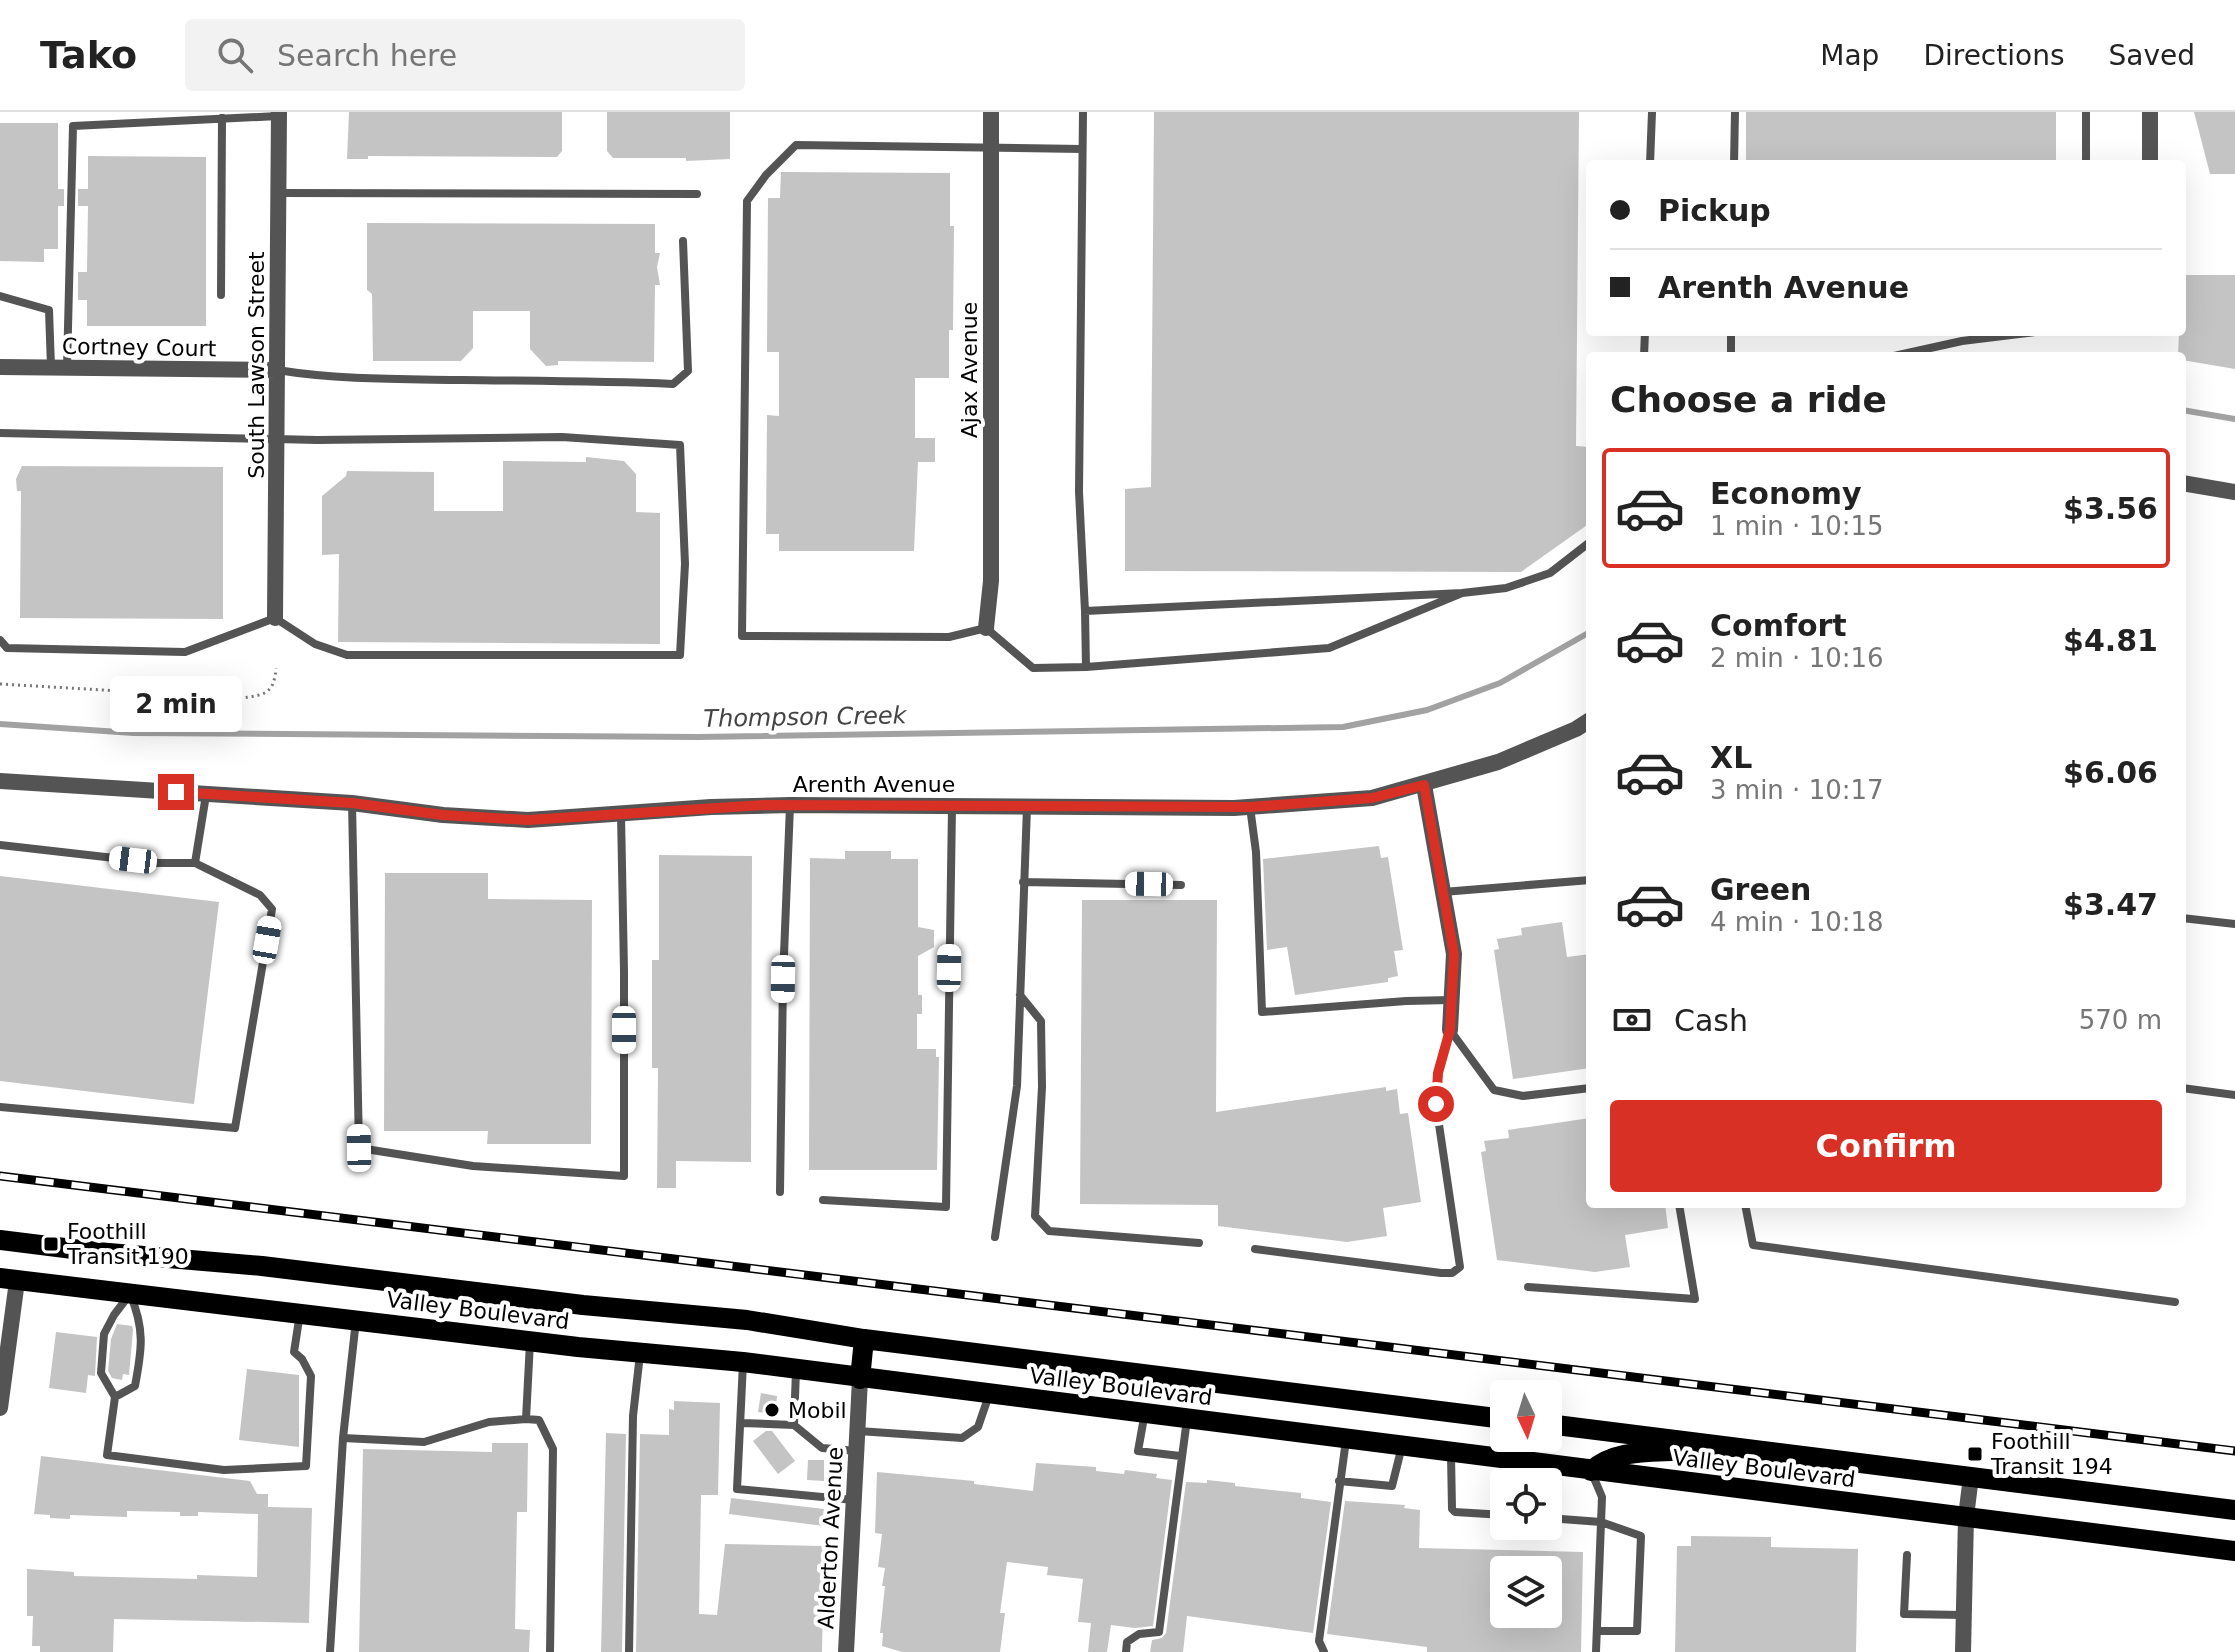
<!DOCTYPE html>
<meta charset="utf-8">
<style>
body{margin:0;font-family:"DejaVu Sans",sans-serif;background:#f2f2f2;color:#222;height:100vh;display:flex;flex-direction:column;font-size:30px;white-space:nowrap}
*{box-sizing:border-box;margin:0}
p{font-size:26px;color:#767676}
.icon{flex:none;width:44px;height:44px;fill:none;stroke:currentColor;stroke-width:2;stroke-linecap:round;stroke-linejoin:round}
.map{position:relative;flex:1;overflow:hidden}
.drawer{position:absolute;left:1586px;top:240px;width:600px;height:856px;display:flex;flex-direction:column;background:#fff;border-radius:8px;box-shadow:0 8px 32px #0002}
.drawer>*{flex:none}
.banner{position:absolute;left:1586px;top:48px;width:600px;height:176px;border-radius:8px;box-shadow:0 8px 32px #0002;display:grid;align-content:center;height:176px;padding:0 24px;background:#fff}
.needle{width:52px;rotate:176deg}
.tools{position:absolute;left:1490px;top:1268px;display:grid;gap:16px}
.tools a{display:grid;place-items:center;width:72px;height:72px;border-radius:8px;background:#fff;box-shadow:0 8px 32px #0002;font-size:40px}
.end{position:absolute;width:36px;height:36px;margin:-18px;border:10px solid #d93025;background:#fff;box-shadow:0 0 0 4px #fff}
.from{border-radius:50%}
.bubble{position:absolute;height:56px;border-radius:8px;background:#fff;box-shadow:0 8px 32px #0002;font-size:26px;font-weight:600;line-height:56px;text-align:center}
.car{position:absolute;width:24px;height:48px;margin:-24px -12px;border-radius:10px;box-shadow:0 0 6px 2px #0007;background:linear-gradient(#fff 24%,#345 0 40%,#fff 0 76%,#345 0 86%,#fff 0)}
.banner b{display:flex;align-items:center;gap:28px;height:76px;font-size:30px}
.banner b+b{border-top:2px solid #e0e0e0}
.banner i{width:20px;height:20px;background:#222}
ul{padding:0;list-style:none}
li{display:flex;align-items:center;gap:24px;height:120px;margin:0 16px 12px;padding:0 8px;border:4px solid transparent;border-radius:8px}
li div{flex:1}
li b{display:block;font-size:30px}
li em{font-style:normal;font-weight:600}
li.current{border-color:#d93025}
li>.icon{width:72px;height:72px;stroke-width:1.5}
h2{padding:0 24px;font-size:36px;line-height:96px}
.pay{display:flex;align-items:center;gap:20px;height:88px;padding:0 24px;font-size:30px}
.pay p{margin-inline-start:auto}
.button{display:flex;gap:16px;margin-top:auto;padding:16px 24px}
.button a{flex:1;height:92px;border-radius:8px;background:#d93025;color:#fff;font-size:32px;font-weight:600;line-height:92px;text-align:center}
header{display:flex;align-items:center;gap:48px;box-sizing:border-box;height:112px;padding:0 40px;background:#fff;border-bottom:2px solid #e0e0e0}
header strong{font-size:38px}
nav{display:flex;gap:44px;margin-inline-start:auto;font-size:28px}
.search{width:560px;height:72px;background:#f2f2f2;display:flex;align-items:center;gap:20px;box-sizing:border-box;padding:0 28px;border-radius:8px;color:#767676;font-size:30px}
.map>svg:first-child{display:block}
</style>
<header>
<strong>Tako</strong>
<div class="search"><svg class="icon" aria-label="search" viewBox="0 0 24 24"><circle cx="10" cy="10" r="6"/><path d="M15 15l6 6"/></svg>Search here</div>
<nav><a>Map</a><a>Directions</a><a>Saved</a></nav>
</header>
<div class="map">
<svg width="2235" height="1540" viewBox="0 0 2235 1540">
<rect width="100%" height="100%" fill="#fff"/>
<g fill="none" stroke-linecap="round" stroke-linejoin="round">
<!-- stream -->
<path stroke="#a2a2a2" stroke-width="6" d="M2182,298L2235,307
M0,612L134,621L698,625L1343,615L1427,598L1500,571L1590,520"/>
</g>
<!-- building -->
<path fill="#c4c4c4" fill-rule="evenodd" d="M349,0H562V39L557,45L368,44V47H347Z
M607,0H730V47L686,49V46H613L607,39Z
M1154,0H1579L1576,334L1590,335V411L1521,460L1125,459V377L1151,375Z
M1746,0H2056V52H1746Z
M2194,0H2235V62H2210Z
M0,11H58V77H64V94H58V137H44V150L0,149Z
M88,44L206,45V214H87V188H78V160H87L88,94H78V77H88Z
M781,60L950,61V114H954L953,218H949V266H915V326H935V350H918L914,439H779V422H766L767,303L779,304V240H767L768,86H780Z
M367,111L655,112V141H660L657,155L660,173H655L654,250L558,249V253L546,254L530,237V199H473V236L461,249H373L372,182L367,178Z
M2182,163H2235V257L2182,248V244H2178L2179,220H2182Z
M586,345L624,349L636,362V400L660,401V532L338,530L339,442L322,443V384L346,364L347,359L434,360V399H503V349L586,350Z
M22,354L223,355V507L20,506L21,379H17L16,367Z
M1379,734L1381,746L1388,745L1403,838L1394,839L1398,864L1388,866V870L1295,883L1287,835L1267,838L1263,747Z
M845,739H891V747H918V815L934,818V835L918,844V883H922V902H917V937H936V945H939L937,1058H809L810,746L845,747Z
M659,743L752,744L751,1050L676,1049V1076H657L658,956H652V848H659Z
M385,761H488V787L592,788L591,1032H487L488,1019H384Z
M0,764L219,790L194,992L0,969Z
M1082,788H1217L1216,1000L1386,975V979L1397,977L1400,1002L1408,1001L1421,1090L1383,1096L1387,1124L1347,1130L1218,1114V1093L1080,1092Z
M1562,810L1567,845L1590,842V956L1513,967L1494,838L1499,837L1497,827L1522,823L1521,816Z
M1590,1006V1092H1665L1668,1116L1625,1123L1630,1155L1595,1160L1497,1148L1481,1040L1486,1039L1484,1029L1509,1026L1508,1018Z
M117,1212L132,1214L133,1218L129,1263L123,1262L122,1268L112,1266L108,1259L111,1227Z
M56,1220L97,1225L95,1264L88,1263L86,1281L49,1276Z
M247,1257L299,1263V1335L239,1328Z
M761,1281L777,1284L775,1302L758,1300Z
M674,1289L720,1291L718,1383H701L699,1502L717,1503L725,1432L824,1434L822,1540H636L640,1322L669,1323V1297L674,1298Z
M766,1319H772L795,1349L778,1362L753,1329Z
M606,1321L626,1322L622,1540H601Z
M492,1331H528L527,1400H517L515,1517L530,1518L529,1540H359L363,1337L492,1340Z
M41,1344L250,1369L257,1382H268V1395L312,1396L309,1511L114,1507L113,1540H40V1534H32L33,1504H27V1457L74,1460V1464L197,1467V1463L257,1465L258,1402L198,1400V1404H180V1400L127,1399V1405L70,1403V1407L50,1406V1403L34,1402Z
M808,1348H824V1369L807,1368Z
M1036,1351L1096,1355V1359L1124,1362L1125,1358L1157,1362L1156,1366L1172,1368L1153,1514L1135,1516L1111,1513L1107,1540H1088L1091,1511L1078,1510L1083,1467L1047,1463L1048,1455L1007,1450L1000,1501H1005L1000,1540H902L882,1534L883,1521H880L885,1474H882L885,1456L878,1455L882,1422L875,1421L877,1360L974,1369V1372L1033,1379Z
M1207,1368L1235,1371V1374L1301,1381V1386L1331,1390L1313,1521L1187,1504L1183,1540H1150L1152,1528L1162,1526L1166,1521L1186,1370L1207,1371Z
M731,1386L824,1397V1414L729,1402Z
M1345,1389L1405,1393L1404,1396L1420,1398L1419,1436L1583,1440L1581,1540H1427V1535L1327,1522ZM1504,1458H1548V1502H1504Z
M1691,1424L1771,1425V1435L1858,1437L1856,1540H1675L1677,1434H1691Z"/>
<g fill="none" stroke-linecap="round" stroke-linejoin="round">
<!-- path -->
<path stroke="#767676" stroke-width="3" stroke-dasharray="2 4" stroke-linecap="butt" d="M0,572L241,586C265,583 274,582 276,556"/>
<!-- service -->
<path stroke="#545454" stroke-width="8" d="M1083,0L1079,380L1085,499
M2086,0V52
M1082,37L796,33L766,63L747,89L742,524L949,525L986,516L1033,556L1086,555L1329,536L1462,481L1085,499L1086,555
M1650,52L1652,0
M1734,52L1735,0
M279,81L697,82
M221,183L222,6
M0,184L49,198L51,255
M1644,244L1645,220
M1731,244V220
M1894,244L1962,229L2035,220
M67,256L73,14L279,4
M277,258C339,268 400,267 462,268C533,269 602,269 673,272L688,259L683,129
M0,321L317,328L562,325L680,333L685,452L680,543H347L315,532L275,506L185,540L7,536L0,528
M1462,481L1506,476L1550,461L1590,430
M352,691L359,1036L473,1054L624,1064V859L621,702
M1250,695L1256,740L1262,900L1406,889L1451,888
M0,733L158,751H195L206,683
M1023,770L1181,773
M1443,780L1590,768
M2182,806L2235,812
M1020,883L1041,909L1042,975L1035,1104L1049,1119L1199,1131
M1450,918L1494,978L1523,984L1590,976
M2182,976L2235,983
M0,995L235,1016L272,797L260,783L195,751
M780,1080L783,867L790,694
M823,1088L946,1095L952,695
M1745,1092L1753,1133L2175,1190
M995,1125L1017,974L1027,695
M1255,1137L1441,1161H1452L1460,1155L1436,992L1438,961L1450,918
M1528,1175L1695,1187L1679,1092
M743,1251L737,1377L854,1388
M796,1258L794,1313L822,1336L857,1339
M115,1285L135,1274C142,1237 145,1217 130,1182L114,1203L104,1222L101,1261L115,1285L107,1343L224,1358L306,1354L311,1264L302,1247L294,1240L300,1201
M1145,1300L1138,1339L1180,1344
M526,1307L539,1308L553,1337L550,1540
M742,1311L794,1313
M858,1319L962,1326L978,1315L989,1283
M343,1326L424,1330L489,1310L526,1307L530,1230
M1451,1343L1452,1397L1455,1400L1504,1403
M1591,1359L1602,1385L1596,1540
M1339,1369L1392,1374L1402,1334
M1548,1406L1601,1410L1641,1424L1637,1519H1597
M1907,1443L1904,1502L1963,1503
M330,1540L343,1326L356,1208
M629,1540L633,1304L640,1242
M1126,1540L1127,1530L1139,1522L1159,1520L1187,1307
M1324,1540L1319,1529L1346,1328"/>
<!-- minor -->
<path stroke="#545454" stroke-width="16" d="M2150,52V0
M0,255L277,258
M275,506L279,0
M986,516L991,469V0
M1424,673L1454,842L1450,918
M0,1296L17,1169
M846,1540L860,1267
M1963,1540L1966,1405L1971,1364"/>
<!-- tertiary -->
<path stroke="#545454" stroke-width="16" d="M2182,371L2235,380
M0,669L352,691L443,703L528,708L711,695L790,693L1234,696L1372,686L1498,650L1576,617L1590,608"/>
<!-- primary -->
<path stroke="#000" stroke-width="20" d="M0,1128L97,1140L262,1154L583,1193L747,1208L864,1227L1504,1307
M0,1166L578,1235L743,1250L2235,1439
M860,1267L864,1227
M1548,1312L2235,1398
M1591,1359C1615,1336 1655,1341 1687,1338"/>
<!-- rail casing -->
<g stroke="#000" stroke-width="9">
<path id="rail" d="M0,1064L2235,1339"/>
</g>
<!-- rail -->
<use href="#rail" stroke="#fff" stroke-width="6" stroke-dasharray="18" stroke-linecap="butt"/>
</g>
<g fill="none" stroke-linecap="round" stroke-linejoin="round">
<!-- route -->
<path stroke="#d93025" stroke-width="10" d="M176,680L352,691L443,703L528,708L764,693L1250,695L1372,686L1424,673L1454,842L1450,918L1438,961L1436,992"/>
</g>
<!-- markers -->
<g fill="#000" stroke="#fff" stroke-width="3">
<rect x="43" y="1124" width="16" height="16" rx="4"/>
<circle cx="772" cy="1298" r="8"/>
<rect x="1967" y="1334" width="16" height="16" rx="4"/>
</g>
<g text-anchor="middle" stroke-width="8" stroke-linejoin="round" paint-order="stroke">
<!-- street labels -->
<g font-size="22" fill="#000" stroke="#fff">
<text transform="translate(139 235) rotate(1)" y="8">Cortney Court</text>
<text transform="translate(256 253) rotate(-90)" y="8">South Lawson Street</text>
<text transform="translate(969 258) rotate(-90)" y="8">Ajax Avenue</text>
<text x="874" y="680">Arenth Avenue</text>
<text transform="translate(478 1198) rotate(7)" y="8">Valley Boulevard</text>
<text transform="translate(1121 1274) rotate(7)" y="8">Valley Boulevard</text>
<text transform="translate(1764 1356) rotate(7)" y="8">Valley Boulevard</text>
<text transform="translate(830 1426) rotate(-87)" y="8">Alderton Avenue</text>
</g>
<!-- poi labels -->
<g font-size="22" fill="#000" stroke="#fff" text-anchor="start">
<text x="67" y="1127">Foothill<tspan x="67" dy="25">Transit 190</tspan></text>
<text x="788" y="1306">Mobil</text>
<text x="1991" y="1337">Foothill<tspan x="1991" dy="25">Transit 194</tspan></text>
</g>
<!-- water labels -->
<g font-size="24" font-style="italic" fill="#434343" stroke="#fff">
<text transform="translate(805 605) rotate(-1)" y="8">Thompson Creek</text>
</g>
</g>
</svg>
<div class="tools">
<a><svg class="needle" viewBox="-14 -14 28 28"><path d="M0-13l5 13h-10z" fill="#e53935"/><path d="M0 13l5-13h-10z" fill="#767676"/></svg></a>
<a><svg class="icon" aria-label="locate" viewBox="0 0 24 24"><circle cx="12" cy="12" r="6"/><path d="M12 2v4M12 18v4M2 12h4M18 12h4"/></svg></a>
<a><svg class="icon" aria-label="layers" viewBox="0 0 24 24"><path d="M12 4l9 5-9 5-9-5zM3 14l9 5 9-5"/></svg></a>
</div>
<i class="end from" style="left:1436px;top:992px"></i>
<i class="end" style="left:176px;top:680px"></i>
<div class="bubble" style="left:110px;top:564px;width:132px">2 min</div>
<i class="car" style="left:133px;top:748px;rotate:277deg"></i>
<i class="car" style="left:1149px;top:772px;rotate:271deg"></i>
<i class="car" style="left:267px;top:828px;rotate:10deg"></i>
<i class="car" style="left:949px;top:856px;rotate:1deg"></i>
<i class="car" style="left:783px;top:867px;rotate:181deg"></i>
<i class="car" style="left:624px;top:918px;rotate:180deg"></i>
<i class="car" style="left:359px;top:1036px;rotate:359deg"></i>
<div class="banner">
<b><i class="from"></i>Pickup</b>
<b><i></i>Arenth Avenue</b>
</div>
<section class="drawer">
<h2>Choose a ride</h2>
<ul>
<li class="current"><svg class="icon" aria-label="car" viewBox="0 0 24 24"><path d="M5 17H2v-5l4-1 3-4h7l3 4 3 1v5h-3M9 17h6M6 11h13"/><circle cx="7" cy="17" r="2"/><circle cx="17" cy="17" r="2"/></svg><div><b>Economy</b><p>1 min · 10:15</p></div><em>$3.56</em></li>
<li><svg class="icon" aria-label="car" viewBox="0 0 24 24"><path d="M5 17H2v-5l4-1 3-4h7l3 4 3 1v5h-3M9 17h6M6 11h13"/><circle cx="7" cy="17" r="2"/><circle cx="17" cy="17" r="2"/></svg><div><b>Comfort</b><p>2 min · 10:16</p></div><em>$4.81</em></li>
<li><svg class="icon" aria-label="car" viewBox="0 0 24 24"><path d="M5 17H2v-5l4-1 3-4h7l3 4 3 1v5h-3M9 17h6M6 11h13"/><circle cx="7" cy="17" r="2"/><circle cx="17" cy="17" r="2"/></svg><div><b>XL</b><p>3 min · 10:17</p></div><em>$6.06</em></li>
<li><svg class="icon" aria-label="car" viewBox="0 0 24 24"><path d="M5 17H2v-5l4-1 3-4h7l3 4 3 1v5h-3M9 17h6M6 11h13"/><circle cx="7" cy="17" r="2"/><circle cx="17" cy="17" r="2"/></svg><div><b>Green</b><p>4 min · 10:18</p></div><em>$3.47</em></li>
</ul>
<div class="pay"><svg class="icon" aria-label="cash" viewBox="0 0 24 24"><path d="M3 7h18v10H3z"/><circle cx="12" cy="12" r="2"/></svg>Cash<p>570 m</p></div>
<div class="button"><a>Confirm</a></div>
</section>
</div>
